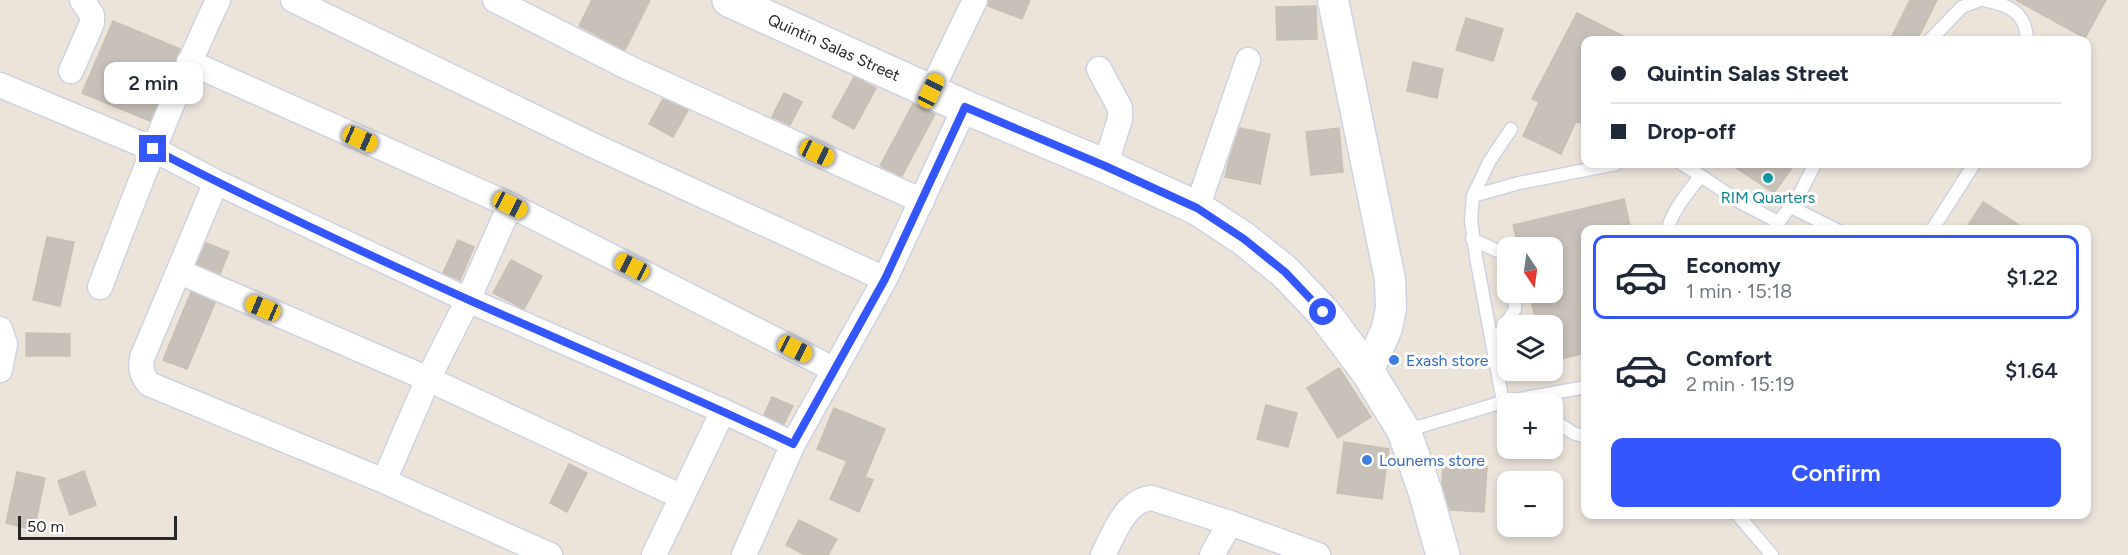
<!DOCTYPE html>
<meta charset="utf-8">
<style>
body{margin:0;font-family:Figtree,sans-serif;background:#f6f6f7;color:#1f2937;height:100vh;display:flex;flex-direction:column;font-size:22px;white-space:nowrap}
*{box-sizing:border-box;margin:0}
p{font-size:20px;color:#747a83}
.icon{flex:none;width:33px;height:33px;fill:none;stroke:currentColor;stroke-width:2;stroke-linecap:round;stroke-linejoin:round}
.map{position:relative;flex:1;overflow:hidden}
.sheet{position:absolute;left:1581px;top:225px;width:510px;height:294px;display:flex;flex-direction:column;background:#fff;border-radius:12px;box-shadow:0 3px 9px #0003}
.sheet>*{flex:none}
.top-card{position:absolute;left:1581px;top:36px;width:510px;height:132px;border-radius:12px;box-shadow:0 3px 9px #0003;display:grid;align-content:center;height:132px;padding:0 30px;background:#fff}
.needle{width:39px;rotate:167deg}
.buttons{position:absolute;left:1497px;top:237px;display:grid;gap:12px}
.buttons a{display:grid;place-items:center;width:66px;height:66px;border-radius:12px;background:#fff;box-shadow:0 3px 9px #0003;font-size:30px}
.scale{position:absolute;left:18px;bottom:15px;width:159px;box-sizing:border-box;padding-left:6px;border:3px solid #282828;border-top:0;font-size:16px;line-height:21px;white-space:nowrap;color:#282828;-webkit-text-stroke:4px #fff;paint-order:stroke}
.end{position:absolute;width:27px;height:27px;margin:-14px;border:8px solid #3356ff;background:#fff;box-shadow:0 0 0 3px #fff}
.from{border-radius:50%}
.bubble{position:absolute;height:42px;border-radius:12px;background:#fff;box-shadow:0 3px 9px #0003;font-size:20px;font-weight:600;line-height:42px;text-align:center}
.car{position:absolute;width:18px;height:36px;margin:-18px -9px;border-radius:8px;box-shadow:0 0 4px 2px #0007;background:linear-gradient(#f5c518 24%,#345 0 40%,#f5c518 0 76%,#345 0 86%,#f5c518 0)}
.top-card b{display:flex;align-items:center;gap:21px;height:57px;font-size:22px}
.top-card b+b{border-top:2px solid #e0e1e3}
.top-card i{width:15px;height:15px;background:#1f2937}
ul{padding:10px 0 0;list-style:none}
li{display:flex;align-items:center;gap:18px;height:84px;margin:0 12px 9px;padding:0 18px;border:3px solid transparent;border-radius:12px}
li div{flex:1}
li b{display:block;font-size:22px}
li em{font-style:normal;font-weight:600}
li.selected{border-color:#3356ff}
li>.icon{width:54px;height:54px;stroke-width:1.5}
.button{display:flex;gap:12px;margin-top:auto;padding:12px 30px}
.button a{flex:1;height:69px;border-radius:12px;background:#3356ff;color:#fff;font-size:24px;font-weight:600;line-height:69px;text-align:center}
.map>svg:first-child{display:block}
</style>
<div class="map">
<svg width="2128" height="555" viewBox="0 0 2128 555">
<rect width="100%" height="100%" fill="#ece4d9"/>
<!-- building -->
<path fill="#c7c1b9" stroke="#c7c0b3" stroke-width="1.5" d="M592,0H650L625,50L579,26Z
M989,0H1030L1022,19L988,6Z
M1910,0H1937L1917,40H1890Z
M2016,0H2106L2085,38Z
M1316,6L1317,39L1277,40L1276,7Z
M1577,13L1631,40H1586V126L1576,121L1561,154L1523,136L1539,102L1532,99Z
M1466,18L1503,29L1493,61L1456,50Z
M113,21L180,49L150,121L82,93Z
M1413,62L1443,69L1437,98L1407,91Z
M854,77L876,88L854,129L832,117Z
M784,93L802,102L790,125L772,117Z
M663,99L688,110L673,137L649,124Z
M913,104L935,114L902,176L880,166Z
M1240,128L1270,134L1260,184L1225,177L1229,160Z
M1339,128L1343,172L1311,175L1306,132Z
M1730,164H1795L1774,193Z
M1624,199L1631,230H1586V353L1552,361V326H1537L1529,292H1552V248H1519L1513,225Z
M1983,202L2027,230H1965Z
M47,237L74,242L60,306L33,300Z
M458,240L474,247L460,280L443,273Z
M206,243L229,252L220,274L197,264Z
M511,260L542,276L524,309L493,293Z
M191,292L215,303L187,369L163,360Z
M26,333L70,334V356H26Z
M1339,368L1371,417L1338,438L1307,388Z
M772,397L793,406L784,424L764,415Z
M1266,405L1297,413L1288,447L1257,439Z
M834,408L885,429L865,477L873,480L859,512L830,499L847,461L817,449Z
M1344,442L1389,449L1382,499L1337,493Z
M569,464L587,473L567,512L550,503Z
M1443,464L1487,467L1484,512L1450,510L1442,484Z
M84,471L96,505L70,515L58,481Z
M17,472L45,478L34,530L6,523Z
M799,520L837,539L828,555H805L786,545Z"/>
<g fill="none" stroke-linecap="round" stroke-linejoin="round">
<!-- service casing -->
<g stroke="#ced2e3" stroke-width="15">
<path id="service" d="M1984,0C2009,5 2026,12 2027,40
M1930,40L1962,7L1980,0
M1682,164L1701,176
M1473,196L1519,183L1616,164
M1789,206L1837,230
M1668,230C1670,213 1690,189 1701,176L1738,201L1778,222
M1773,230L1800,193L1815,164
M1932,230L1974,164
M1472,239L1504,254L1508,260
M1493,345L1515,309V292
M1503,402L1476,257L1471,220L1473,196L1489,162L1511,129
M1552,419L1573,433L1586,437
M1405,431L1503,402L1586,387
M1737,514L1772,555"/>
</g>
<!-- minor casing -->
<g stroke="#ced2e3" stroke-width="27">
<path id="minor" d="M293,0L588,143L885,279
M495,0L627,67L922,201
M189,62L510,205L835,370
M1099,69L1120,108V119L1105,166
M71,71L92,23V15L82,0
M0,85L153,149L216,182L468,300L723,411L793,444
M931,91L975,0
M216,182L142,358C140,369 142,375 149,384L384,481L550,555
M1197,208L1248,60
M180,272L428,379L682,497
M100,287C137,190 174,94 218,0
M0,329L5,344L0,370
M384,481L428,379L468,300L510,205
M654,555L723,411
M744,555L793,444L885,279L965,107
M1103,555C1113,535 1126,499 1152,498L1230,523L1318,555
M1212,555L1230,523"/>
</g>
<!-- tertiary casing -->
<g stroke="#ced2e3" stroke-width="33">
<path id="tertiary" d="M1333,0L1390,279L1391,308L1387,328L1368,372"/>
</g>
<!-- secondary casing -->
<g stroke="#ced2e3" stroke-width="36">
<path id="secondary" d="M729,0L965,107L1105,166L1197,208L1244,239L1285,272L1323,312L1368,372L1404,431L1425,491L1443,555"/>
</g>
<!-- service -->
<use href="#service" stroke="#fff" stroke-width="12"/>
<!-- minor -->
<use href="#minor" stroke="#fff" stroke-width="24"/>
<!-- tertiary -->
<use href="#tertiary" stroke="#fff" stroke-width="30"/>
<!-- secondary -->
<use href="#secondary" stroke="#fff" stroke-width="33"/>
</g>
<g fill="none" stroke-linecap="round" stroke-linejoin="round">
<!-- route -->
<path stroke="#3356ff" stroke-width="8" d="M153,149C256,203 362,252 469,300C577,348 686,393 793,444L885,279L965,107L1105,166L1197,208L1244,239L1285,272L1323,312"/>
</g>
<!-- markers -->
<circle fill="#0f9aa8" stroke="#fff" stroke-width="2" cx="1768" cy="178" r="6"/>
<g fill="#3f7fe0" stroke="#fff" stroke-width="2">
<circle cx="1394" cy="360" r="6"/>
<circle cx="1367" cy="460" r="6"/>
</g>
<g text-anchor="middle" stroke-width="6" stroke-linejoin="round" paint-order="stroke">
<!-- street labels -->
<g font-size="16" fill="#282828" stroke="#fff">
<text transform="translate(834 47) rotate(24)" y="6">Quintin Salas Street</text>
</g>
<!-- culture labels -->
<g font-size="16" fill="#0d838f" stroke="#fff">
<text x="1768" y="203">RIM Quarters</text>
</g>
<!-- shop labels -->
<g font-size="16" fill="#366cbe" stroke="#fff" text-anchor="start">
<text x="1406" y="366">Exash store</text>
<text x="1379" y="466">Lounems store</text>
</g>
</g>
</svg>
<div class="buttons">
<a><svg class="needle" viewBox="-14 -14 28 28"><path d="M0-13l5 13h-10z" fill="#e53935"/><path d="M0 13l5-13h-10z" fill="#747a83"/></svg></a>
<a><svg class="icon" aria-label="layers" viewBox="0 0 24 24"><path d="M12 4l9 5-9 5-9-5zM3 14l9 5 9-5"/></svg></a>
<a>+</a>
<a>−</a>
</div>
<div class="scale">50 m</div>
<i class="end from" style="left:1323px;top:312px"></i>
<i class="end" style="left:153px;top:149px"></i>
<div class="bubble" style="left:104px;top:62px;width:99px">2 min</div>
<i class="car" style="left:931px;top:91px;rotate:26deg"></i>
<i class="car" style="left:360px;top:139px;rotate:114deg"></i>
<i class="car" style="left:817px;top:153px;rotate:115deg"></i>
<i class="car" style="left:510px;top:205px;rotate:117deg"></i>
<i class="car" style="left:632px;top:267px;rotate:297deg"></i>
<i class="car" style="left:263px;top:308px;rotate:293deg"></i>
<i class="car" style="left:795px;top:349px;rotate:117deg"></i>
<div class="top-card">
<b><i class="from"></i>Quintin Salas Street</b>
<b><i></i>Drop-off</b>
</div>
<section class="sheet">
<ul>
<li class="selected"><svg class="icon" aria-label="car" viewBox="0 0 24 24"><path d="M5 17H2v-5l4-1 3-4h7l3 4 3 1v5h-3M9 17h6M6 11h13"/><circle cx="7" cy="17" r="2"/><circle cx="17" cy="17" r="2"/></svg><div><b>Economy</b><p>1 min · 15:18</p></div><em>$1.22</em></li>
<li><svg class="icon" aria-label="car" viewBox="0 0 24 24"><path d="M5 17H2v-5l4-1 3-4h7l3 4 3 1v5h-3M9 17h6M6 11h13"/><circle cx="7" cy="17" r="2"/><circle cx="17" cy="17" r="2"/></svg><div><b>Comfort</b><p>2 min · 15:19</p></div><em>$1.64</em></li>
</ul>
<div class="button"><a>Confirm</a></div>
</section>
</div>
